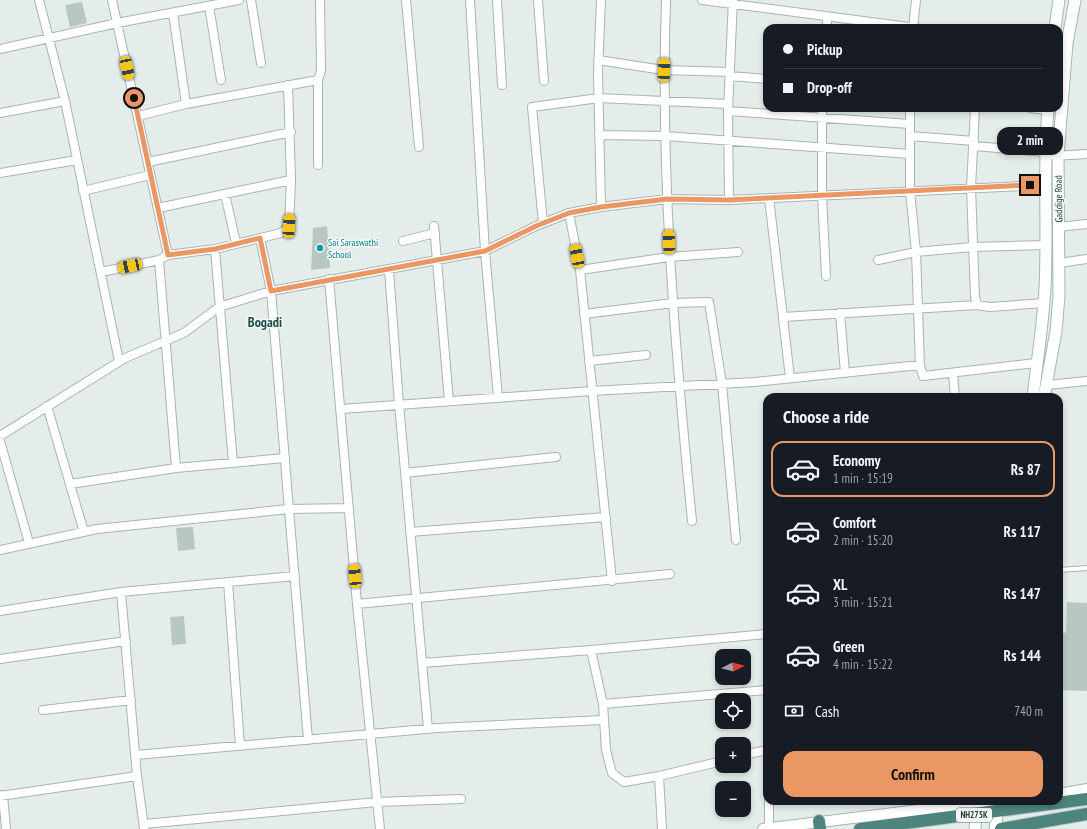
<!DOCTYPE html>
<meta charset="utf-8">
<style>
body{margin:0;font-family:"PT Sans Narrow",sans-serif;background:#20242c;color:#f1f3f6;height:100vh;display:flex;flex-direction:column;font-size:15px;white-space:nowrap}
*{box-sizing:border-box;margin:0}
p{font-size:13px;color:#9ea1a6}
.icon{flex:none;width:22px;height:22px;fill:none;stroke:currentColor;stroke-width:2;stroke-linecap:round;stroke-linejoin:round}
.map{position:relative;flex:1;overflow:hidden}
.side{position:absolute;left:763px;top:393px;width:300px;height:412px;display:flex;flex-direction:column;background:#171b24;border-radius:12px;box-shadow:0 2px 6px #0003}
.side>*{flex:none}
.top-card{position:absolute;left:763px;top:24px;width:300px;height:88px;border-radius:12px;box-shadow:0 2px 6px #0003;display:grid;align-content:center;height:88px;padding:0 20px;background:#171b24}
.needle{width:26px;rotate:84deg}
.fabs{position:absolute;left:715px;top:649px;display:grid;gap:8px}
.fabs a{display:grid;place-items:center;width:36px;height:36px;border-radius:8px;background:#171b24;box-shadow:0 2px 6px #0003;font-size:20px}
.end{position:absolute;width:18px;height:18px;margin:-9px;border:5px solid #eb9763;background:#111;box-shadow:0 0 0 2px #111}
.from{border-radius:50%}
.bubble{position:absolute;height:28px;border-radius:12px;background:#171b24;box-shadow:0 2px 6px #0003;font-size:13px;font-weight:700;line-height:28px;text-align:center}
.car{position:absolute;width:12px;height:24px;margin:-12px -6px;border-radius:5px;box-shadow:0 0 3px 1px #0007;background:linear-gradient(#f5c518 24%,#345 0 40%,#f5c518 0 76%,#345 0 86%,#f5c518 0)}
.top-card b{display:flex;align-items:center;gap:14px;height:38px;font-size:15px}
.top-card b+b{border-top:1px solid #363941}
.top-card i{width:10px;height:10px;background:#f1f3f6}
ul{padding:0;list-style:none}
li{display:flex;align-items:center;gap:12px;height:56px;margin:0 8px 6px;padding:0 12px;border:2px solid transparent;border-radius:12px}
li div{flex:1}
li b{display:block;font-size:15px}
li em{font-style:normal;font-weight:700}
li.on{border-color:#eb9763}
li>.icon{width:36px;height:36px;stroke-width:1.5}
h2{padding:0 20px;font-size:18px;line-height:48px}
.pay{display:flex;align-items:center;gap:10px;height:44px;padding:0 20px;font-size:15px}
.pay p{margin-inline-start:auto}
.button{display:flex;gap:8px;margin-top:auto;padding:8px 20px}
.button a{flex:1;height:46px;border-radius:12px;background:#eb9763;color:#111;font-size:16px;font-weight:700;line-height:46px;text-align:center}
.map>svg:first-child{display:block}
</style>
<div class="map">
<svg width="1087" height="829" viewBox="0 0 1087 829">
<rect width="100%" height="100%" fill="#e4edea"/>
<!-- building -->
<path fill="#b9c7c3" d="M82,2L87,23L70,27L65,5Z
M327,226L330,268L311,270L313,228Z
M193,527L195,549L178,551L176,528Z
M1067,602L1087,603V691L1059,690V633H1066Z
M184,616L186,644L172,645L170,617Z"/>
<g fill="none" stroke-linecap="round" stroke-linejoin="round">
<!-- service casing -->
<g stroke="#a7b5b2" stroke-width="6">
<path id="service" d="M1059,570L1087,568"/>
</g>
<!-- minor casing -->
<g stroke="#a7b5b2" stroke-width="10">
<path id="minor" d="M39,0L65,101L119,361
M112,0L168,255
M251,0L261,63
M406,0L419,147
M470,0L485,251L498,397
M497,0L502,85
M538,0L544,81
M601,0L598,73L601,207
M666,0C660,174 675,348 692,521
M702,0L917,28
M209,6L221,80
M173,13L186,104
M827,28V16
M913,28L916,0
M0,49L117,23L239,0
M598,60L663,70L730,72
M730,76L767,79
M822,108V195L826,276
M910,108V191L916,252L920,366
M975,108L971,188L975,297L977,305L990,307L1044,303
M1030,108L1048,110
M728,111L910,124
M0,113L65,101
M138,116L186,104L318,80L321,71L320,0
M599,135L665,136L910,154
M910,136L974,141
M974,146L1046,152
M1054,156L1087,154
M148,162L291,132
M318,165V80
M0,173L77,160
M83,191L150,175
M225,194L236,243
M769,198L790,378
M729,200L728,111L733,0
M158,208L291,180
M569,213L580,270L612,581
M543,223L532,107L599,98L728,104
M434,226L449,401
M1058,227L1087,224
M260,238L271,291L308,740
M403,241L435,233
M215,249L233,463
M159,260L176,468L285,458
M878,260L916,252L972,247L1046,245
M1059,263L1087,259
M389,270L399,404L428,729
M580,270L669,257L738,252
M101,272L159,260L168,255L215,249L281,233L289,226L291,180L288,85
M329,279L357,604L380,829
M840,313L845,373
M584,314L673,303L709,302L722,384L736,540
M783,317L977,305
M589,361L646,355
M953,373L955,397
M1047,385L1087,381
M47,406L84,532
M341,409L592,391L755,382L910,366H920L923,376L1036,363
M0,436L125,358L184,333L219,307L271,291L485,251L536,226L569,213L601,207L667,199L729,200L1044,185
M0,441L29,543
M405,473L556,457
M70,484L176,468
M410,532L606,517
M0,550L97,529L289,509L349,508
M228,582L240,746
M121,592L137,776L144,828
M357,604L670,574
M0,611L121,592L295,576
M591,650L603,704L606,750L612,773L624,782L659,776L662,829
M0,659L126,641
M422,663L591,650L767,634
M603,704L767,690
M43,710L131,700
M136,755L437,728L603,720
M744,755L767,750
M659,776L722,761
M3,795L6,829
M0,796L137,776
M769,801V827
M144,824L377,802L461,799"/>
</g>
<!-- tertiary casing -->
<g stroke="#a7b5b2" stroke-width="12">
<path id="tertiary" d="M1059,794L1087,789
M763,829L992,801"/>
</g>
<!-- secondary casing -->
<g stroke="#a2b8b3" stroke-width="13">
<path id="secondary" d="M1055,28L1059,0
M1033,397C1037,361 1043,325 1045,288C1048,228 1043,168 1048,108
M1044,397L1056,331L1059,296L1058,156L1067,43L1075,0
M975,829L977,801
M995,829L999,801"/>
</g>
<!-- trunk casing -->
<g stroke="#c2c9c8" stroke-width="14">
<path id="trunk" d="M819,821L820,829
M860,829L1087,799
M1001,829L1087,814"/>
</g>
<!-- service -->
<use href="#service" stroke="#fff" stroke-width="4"/>
<!-- minor -->
<use href="#minor" stroke="#fff" stroke-width="8"/>
<!-- tertiary -->
<use href="#tertiary" stroke="#fff" stroke-width="10"/>
<!-- secondary -->
<use href="#secondary" stroke="#fff" stroke-width="11"/>
<!-- trunk -->
<use href="#trunk" stroke="#4e847e" stroke-width="12"/>
</g>
<g fill="none" stroke-linecap="round" stroke-linejoin="round">
<!-- route -->
<path stroke="#eb9763" stroke-width="5" d="M134,98L168,255L215,249L260,238L271,291L485,251L536,226L569,213L601,207L667,199L729,200L1030,185"/>
</g>
<!-- markers -->
<circle fill="#0f9aa8" stroke="#f4f9f7" stroke-width="1.5" cx="320" cy="248" r="4"/>
<g text-anchor="middle" stroke-width="3" stroke-linejoin="round" paint-order="stroke">
<!-- shield labels -->
<rect fill="#f4f9f7" stroke="#627573" stroke-width="1" x="956" y="808" width="36" height="14" rx="3"/>
<g font-size="9" font-weight="bold" fill="#243d3a">
<text x="974" y="818">NH275K</text>
</g>
<!-- street labels -->
<g font-size="10" fill="#243d3a" stroke="#f4f9f7">
<text transform="translate(1058 199) rotate(-91)" y="4">Gaddige Road</text>
</g>
<!-- culture labels -->
<g font-size="10" fill="#0d838f" stroke="#f4f9f7" text-anchor="start">
<text x="328" y="246">Sai Saraswathi<tspan x="328" dy="12">School</tspan></text>
</g>
<!-- district labels -->
<g font-size="14" font-weight="bold" fill="#214f4a" stroke="#f4f9f7">
<text x="265" y="327">Bogadi</text>
</g>
</g>
</svg>
<div class="fabs">
<a><svg class="needle" viewBox="-14 -14 28 28"><path d="M0-13l5 13h-10z" fill="#e53935"/><path d="M0 13l5-13h-10z" fill="#9ea1a6"/></svg></a>
<a><svg class="icon" aria-label="locate" viewBox="0 0 24 24"><circle cx="12" cy="12" r="6"/><path d="M12 2v4M12 18v4M2 12h4M18 12h4"/></svg></a>
<a>+</a>
<a>−</a>
</div>
<i class="end from" style="left:134px;top:98px"></i>
<i class="end" style="left:1030px;top:185px"></i>
<div class="bubble" style="left:997px;top:127px;width:66px">2 min</div>
<i class="car" style="left:127px;top:68px;rotate:168deg"></i>
<i class="car" style="left:664px;top:70px;rotate:2deg"></i>
<i class="car" style="left:289px;top:226px;rotate:3deg"></i>
<i class="car" style="left:669px;top:242px;rotate:358deg"></i>
<i class="car" style="left:577px;top:256px;rotate:349deg"></i>
<i class="car" style="left:130px;top:266px;rotate:258deg"></i>
<i class="car" style="left:355px;top:576px;rotate:355deg"></i>
<div class="top-card">
<b><i class="from"></i>Pickup</b>
<b><i></i>Drop-off</b>
</div>
<section class="side">
<h2>Choose a ride</h2>
<ul>
<li class="on"><svg class="icon" aria-label="car" viewBox="0 0 24 24"><path d="M5 17H2v-5l4-1 3-4h7l3 4 3 1v5h-3M9 17h6M6 11h13"/><circle cx="7" cy="17" r="2"/><circle cx="17" cy="17" r="2"/></svg><div><b>Economy</b><p>1 min · 15:19</p></div><em>Rs 87</em></li>
<li><svg class="icon" aria-label="car" viewBox="0 0 24 24"><path d="M5 17H2v-5l4-1 3-4h7l3 4 3 1v5h-3M9 17h6M6 11h13"/><circle cx="7" cy="17" r="2"/><circle cx="17" cy="17" r="2"/></svg><div><b>Comfort</b><p>2 min · 15:20</p></div><em>Rs 117</em></li>
<li><svg class="icon" aria-label="car" viewBox="0 0 24 24"><path d="M5 17H2v-5l4-1 3-4h7l3 4 3 1v5h-3M9 17h6M6 11h13"/><circle cx="7" cy="17" r="2"/><circle cx="17" cy="17" r="2"/></svg><div><b>XL</b><p>3 min · 15:21</p></div><em>Rs 147</em></li>
<li><svg class="icon" aria-label="car" viewBox="0 0 24 24"><path d="M5 17H2v-5l4-1 3-4h7l3 4 3 1v5h-3M9 17h6M6 11h13"/><circle cx="7" cy="17" r="2"/><circle cx="17" cy="17" r="2"/></svg><div><b>Green</b><p>4 min · 15:22</p></div><em>Rs 144</em></li>
</ul>
<div class="pay"><svg class="icon" aria-label="cash" viewBox="0 0 24 24"><path d="M3 7h18v10H3z"/><circle cx="12" cy="12" r="2"/></svg>Cash<p>740 m</p></div>
<div class="button"><a>Confirm</a></div>
</section>
</div>
